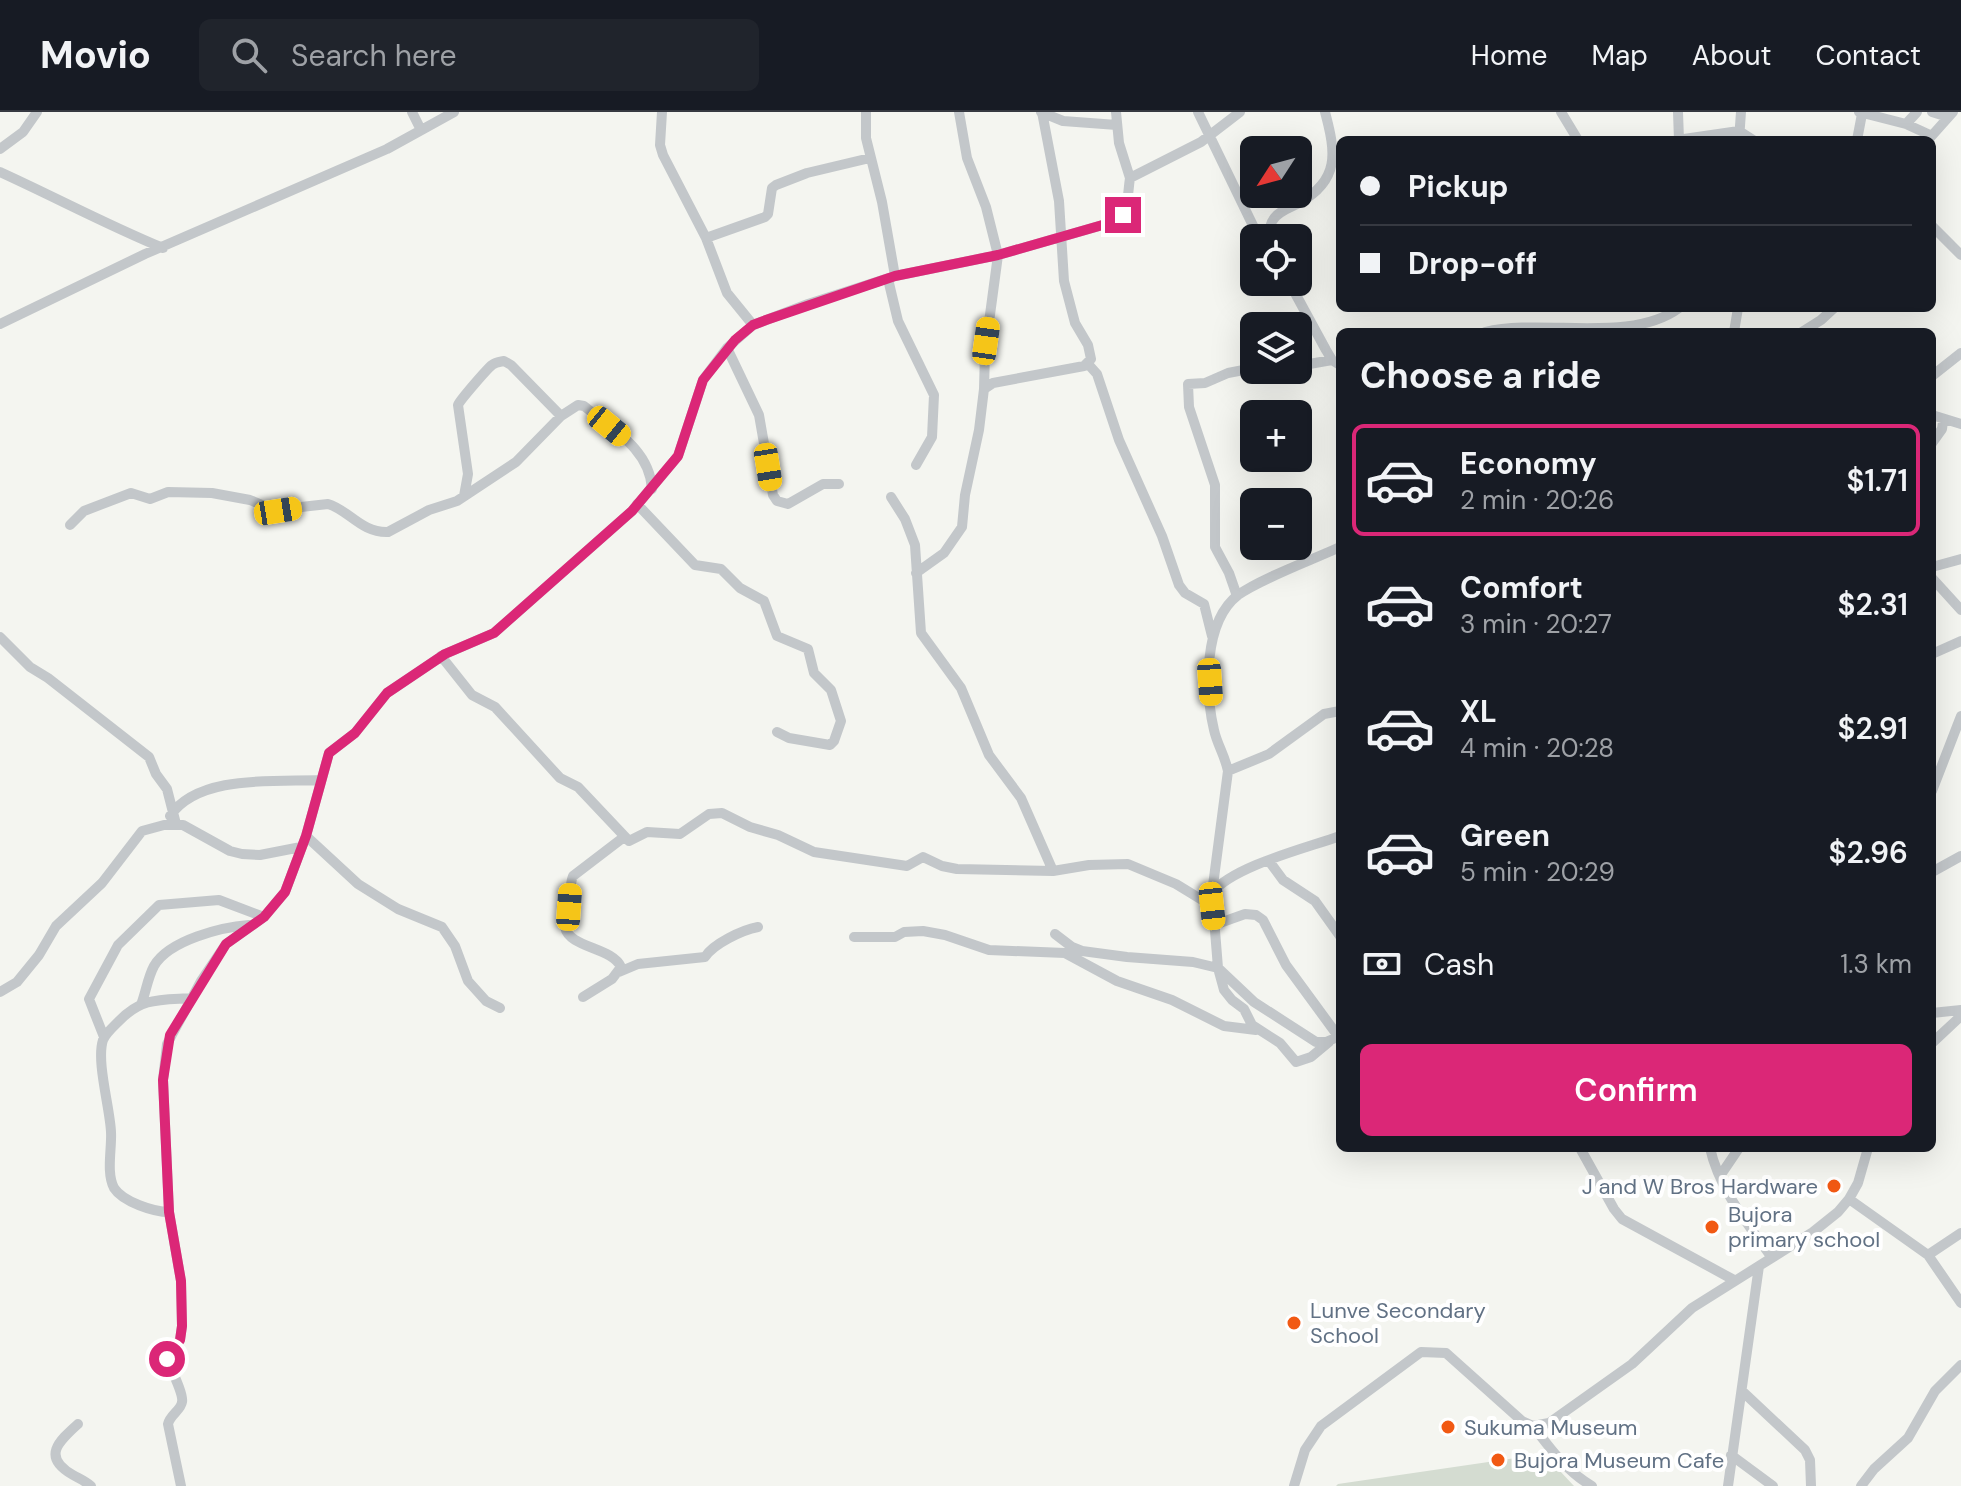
<!DOCTYPE html>
<meta charset="utf-8">
<style>
body{margin:0;font-family:"DM Sans",sans-serif;background:#20242c;color:#f1f3f6;height:100vh;display:flex;flex-direction:column;font-size:30px;white-space:nowrap}
*{box-sizing:border-box;margin:0}
p{font-size:26px;color:#9ea1a6}
.icon{flex:none;width:44px;height:44px;fill:none;stroke:currentColor;stroke-width:2;stroke-linecap:round;stroke-linejoin:round}
.map{position:relative;flex:1;overflow:hidden}
.side{position:absolute;left:1336px;top:216px;width:600px;height:824px;display:flex;flex-direction:column;background:#171b24;border-radius:12px;box-shadow:0 8px 32px #0002}
.side>*{flex:none}
.guide{position:absolute;left:1336px;top:24px;width:600px;height:176px;border-radius:12px;box-shadow:0 8px 32px #0002;display:grid;align-content:center;height:176px;padding:0 24px;background:#171b24}
.needle{width:52px;rotate:234deg}
.buttons{position:absolute;left:1240px;top:24px;display:grid;gap:16px}
.buttons a{display:grid;place-items:center;width:72px;height:72px;border-radius:12px;background:#171b24;box-shadow:0 8px 32px #0002;font-size:40px}
.end{position:absolute;width:36px;height:36px;margin:-18px;border:10px solid #db2777;background:#fff;box-shadow:0 0 0 4px #fff}
.from{border-radius:50%}
.car{position:absolute;width:24px;height:48px;margin:-24px -12px;border-radius:10px;box-shadow:0 0 6px 2px #0007;background:linear-gradient(#f5c518 24%,#345 0 40%,#f5c518 0 76%,#345 0 86%,#f5c518 0)}
.guide b{display:flex;align-items:center;gap:28px;height:76px;font-size:30px}
.guide b+b{border-top:2px solid #363941}
.guide i{width:20px;height:20px;background:#f1f3f6}
ul{padding:0;list-style:none}
li{display:flex;align-items:center;gap:24px;height:112px;margin:0 16px 12px;padding:0 8px;border:4px solid transparent;border-radius:12px}
li div{flex:1}
li b{display:block;font-size:30px}
li em{font-style:normal;font-weight:600}
li.selected{border-color:#db2777}
li>.icon{width:72px;height:72px;stroke-width:1.5}
h2{padding:0 24px;font-size:36px;line-height:96px}
.pay{display:flex;align-items:center;gap:20px;height:88px;padding:0 24px;font-size:30px}
.pay p{margin-inline-start:auto}
.primary-button{display:flex;gap:16px;margin-top:auto;padding:16px 24px}
.primary-button a{flex:1;height:92px;border-radius:12px;background:#db2777;color:#fff;font-size:32px;font-weight:600;line-height:92px;text-align:center}
header{display:flex;align-items:center;gap:48px;box-sizing:border-box;height:112px;padding:0 40px;background:#171b24;border-bottom:2px solid #363941}
header strong{font-size:38px}
nav{display:flex;gap:44px;margin-inline-start:auto;font-size:28px}
.search{width:560px;height:72px;background:#20242c;display:flex;align-items:center;gap:20px;box-sizing:border-box;padding:0 28px;border-radius:12px;color:#9ea1a6;font-size:30px}
.map>svg:first-child{display:block}
</style>
<header>
<strong>Movio</strong>
<div class="search"><svg class="icon" aria-label="search" viewBox="0 0 24 24"><circle cx="10" cy="10" r="6"/><path d="M15 15l6 6"/></svg>Search here</div>
<nav><a>Home</a><a>Map</a><a>About</a><a>Contact</a></nav>
</header>
<div class="map">
<svg width="1961" height="1374" viewBox="0 0 1961 1374">
<rect width="100%" height="100%" fill="#f4f5f0"/>
<!-- green -->
<path fill="#d4dcd1" d="M1544,1342L1574,1374H1336L1338,1372Z"/>
<g fill="none" stroke-linecap="round" stroke-linejoin="round">
<!-- minor -->
<path stroke="#c3c7ca" stroke-width="10" d="M412,0L421,18
M662,0L660,33L663,43L706,126L727,181L753,213
M866,0V26L882,90L895,164
M1041,0L1063,9L1117,13
M1116,0L1119,31L1130,66
M1198,0L1259,126
M1561,0L1578,28
M1678,0L1679,28
M1859,0L1906,12L1930,23
M1932,0L1948,5
M1906,12L1917,0
M1677,28L1739,19L1753,28
M1739,28L1741,0
M1857,28L1862,2
M1928,28L1953,0
M0,37L23,20L37,0
M0,60C55,85 107,113 163,136
M1932,114L1961,143
M706,126L765,105L768,102L772,76L776,73L807,61L870,46
M1270,126C1270,120 1269,113 1273,108C1277,100 1291,95 1299,91C1340,68 1336,41 1325,0
M888,167L898,209L934,283L932,325L916,353
M1289,170L1326,238L1332,248L1340,253
M0,212L145,142L387,37L454,0
M1485,220C1544,206 1630,232 1679,196
M1734,220L1738,196
M1802,220L1821,208L1834,196
M727,236L759,303L773,383L777,389L788,392L823,372H839
M1088,252L1097,262L1119,328L1162,424L1179,473L1185,481L1204,492L1212,524
M1298,254L1332,248
M1932,264L1961,241
M984,277L993,271L1084,254L1091,247L1088,233L1075,211L1064,169L1059,89L1042,0
M1932,303L1961,312
M1932,331L1942,317L1943,309
M464,384L468,362L458,293C460,288 487,257 492,253C496,250 499,250 504,249L511,253L561,304
M891,385L905,407L915,433L921,521L961,576L989,643L1021,686L1053,759
M637,392L695,453L721,457L740,476L764,489L777,524L808,537L814,561L831,578L841,609L834,629L830,633L789,626L777,620
M70,413L84,399L131,381L150,387L168,380L212,381L250,388L274,398L328,392C349,398 361,421 388,420L429,398L457,389L516,350L561,304L578,293L584,294C612,317 650,337 652,377
M1340,435C1312,448 1262,466 1238,483C1203,510 1205,579 1214,618C1217,632 1225,644 1228,659L1212,781L1218,856L1254,890L1316,930H1326L1340,924
M1932,455L1961,447
M916,461L944,441L962,415L965,383L979,318L984,277L985,240L998,143L986,95L967,46L959,0
M1932,466L1961,498
M1237,484L1229,461L1215,435V373L1189,295L1188,272L1205,271L1228,261L1254,256
M0,525L30,555L48,566L149,645L156,662L167,677L176,712
M1932,542L1961,529
M441,544L472,583L495,595L560,666L578,675L629,729L647,720L680,722L709,702L722,701L750,715L778,723L814,740L907,754L923,745L942,754L957,757L1053,759L1089,753L1128,752L1176,772L1212,794
M1228,659L1269,642L1324,602L1340,599
M1932,679L1961,604
M170,704C198,662 276,670 321,668
M306,724L358,772L398,797L442,815L455,834L468,869L486,889L500,896
M1269,749L1283,768L1315,789L1340,824
M1932,760L1961,744
M1212,781C1233,754 1307,736 1340,724
M1214,813L1245,802L1256,803L1263,808L1286,853L1338,924
M1055,822L1072,835L1082,839L1127,845L1193,850L1218,856L1224,878L1232,888L1244,897L1252,913L1280,931L1296,950L1311,945L1329,930
M854,825H895L904,820L923,819L945,823L989,838L1065,841L1117,869L1172,888L1224,914L1256,918
M619,860L638,852L705,845C713,832 742,818 758,815
M0,880L17,870L39,843L56,814L102,771L142,719L164,713H183L230,739L242,742L260,743L301,735
M583,885L612,867L621,855C612,835 569,836 565,815C564,809 568,802 569,796C571,785 569,774 573,764L624,725
M142,890C146,879 148,865 154,854C169,828 222,815 249,813
M1932,901L1961,898
M104,925L89,887L118,833L159,793L219,788L264,805
M1932,931L1961,904
M1580,1036L1614,1097L1622,1107L1734,1168
M1710,1036C1719,1077 1748,1112 1772,1146
M1720,1064L1739,1036
M1849,1087L1928,1143L1961,1191
M169,1100C154,1100 123,1090 114,1076C106,1061 112,1036 111,1020C110,996 96,949 103,928C106,921 113,915 119,909C142,885 160,888 192,886
M1928,1143L1961,1121
M1742,1279L1805,1338L1810,1348L1811,1374
M78,1312C59,1329 41,1345 73,1363C80,1367 85,1369 91,1374
M1533,1314C1550,1336 1567,1360 1592,1374
M1731,1343L1773,1374
M181,1374L168,1312C170,1303 181,1298 182,1290C184,1282 170,1255 167,1247L180,1228L182,1214L181,1169L169,1100L163,968L167,932L201,869L226,832L264,805L285,780L306,724L329,641L355,621L387,581L445,542L494,521L632,399L678,344L703,268L727,236L753,213L808,192L895,164L998,143L1113,110C1130,99 1127,85 1130,66L1201,30L1240,0
M1294,1374L1305,1338L1321,1314L1421,1240L1446,1241L1522,1309L1533,1314L1549,1311L1556,1306L1632,1252L1692,1196L1813,1120L1838,1100L1849,1087L1858,1071L1868,1036
M1728,1374L1759,1154
M1861,1374L1874,1357L1908,1326L1935,1279L1961,1253"/>
</g>
<g fill="none" stroke-linecap="round" stroke-linejoin="round">
<!-- route -->
<path stroke="#db2777" stroke-width="10" d="M167,1247L180,1228L182,1214L181,1169L169,1100L163,968L170,923L226,832L264,805L285,780L306,724L329,641L355,621L387,581L445,542L494,521L632,399L678,344L703,268L735,228L753,213L766,208L895,164L998,143L1113,110L1123,103"/>
</g>
<!-- markers -->
<g fill="#f15913" stroke="#fff" stroke-width="3">
<circle cx="1834" cy="1074" r="8"/>
<circle cx="1712" cy="1115" r="8"/>
<circle cx="1294" cy="1211" r="8"/>
<circle cx="1448" cy="1315" r="8"/>
<circle cx="1498" cy="1348" r="8"/>
</g>
<g text-anchor="middle" stroke-width="8" stroke-linejoin="round" paint-order="stroke">
<!-- poi labels -->
<g font-size="22" fill="#617184" stroke="#fff" text-anchor="start">
<text x="1818" y="1082" text-anchor="end">J and W Bros Hardware</text>
<text x="1728" y="1110">Bujora<tspan x="1728" dy="25">primary school</tspan></text>
<text x="1310" y="1206">Lunve Secondary<tspan x="1310" dy="25">School</tspan></text>
<text x="1464" y="1323">Sukuma Museum</text>
<text x="1514" y="1356">Bujora Museum Cafe</text>
</g>
</g>
</svg>
<div class="buttons">
<a><svg class="needle" viewBox="-14 -14 28 28"><path d="M0-13l5 13h-10z" fill="#e53935"/><path d="M0 13l5-13h-10z" fill="#9ea1a6"/></svg></a>
<a><svg class="icon" aria-label="locate" viewBox="0 0 24 24"><circle cx="12" cy="12" r="6"/><path d="M12 2v4M12 18v4M2 12h4M18 12h4"/></svg></a>
<a><svg class="icon" aria-label="layers" viewBox="0 0 24 24"><path d="M12 4l9 5-9 5-9-5zM3 14l9 5 9-5"/></svg></a>
<a>+</a>
<a>−</a>
</div>
<i class="end from" style="left:167px;top:1247px"></i>
<i class="end" style="left:1123px;top:103px"></i>
<i class="car" style="left:986px;top:229px;rotate:8deg"></i>
<i class="car" style="left:609px;top:314px;rotate:129deg"></i>
<i class="car" style="left:768px;top:355px;rotate:171deg"></i>
<i class="car" style="left:278px;top:399px;rotate:81deg"></i>
<i class="car" style="left:1210px;top:570px;rotate:176deg"></i>
<i class="car" style="left:1212px;top:794px;rotate:174deg"></i>
<i class="car" style="left:569px;top:795px;rotate:4deg"></i>
<div class="guide">
<b><i class="from"></i>Pickup</b>
<b><i></i>Drop-off</b>
</div>
<section class="side">
<h2>Choose a ride</h2>
<ul>
<li class="selected"><svg class="icon" aria-label="car" viewBox="0 0 24 24"><path d="M5 17H2v-5l4-1 3-4h7l3 4 3 1v5h-3M9 17h6M6 11h13"/><circle cx="7" cy="17" r="2"/><circle cx="17" cy="17" r="2"/></svg><div><b>Economy</b><p>2 min · 20:26</p></div><em>$1.71</em></li>
<li><svg class="icon" aria-label="car" viewBox="0 0 24 24"><path d="M5 17H2v-5l4-1 3-4h7l3 4 3 1v5h-3M9 17h6M6 11h13"/><circle cx="7" cy="17" r="2"/><circle cx="17" cy="17" r="2"/></svg><div><b>Comfort</b><p>3 min · 20:27</p></div><em>$2.31</em></li>
<li><svg class="icon" aria-label="car" viewBox="0 0 24 24"><path d="M5 17H2v-5l4-1 3-4h7l3 4 3 1v5h-3M9 17h6M6 11h13"/><circle cx="7" cy="17" r="2"/><circle cx="17" cy="17" r="2"/></svg><div><b>XL</b><p>4 min · 20:28</p></div><em>$2.91</em></li>
<li><svg class="icon" aria-label="car" viewBox="0 0 24 24"><path d="M5 17H2v-5l4-1 3-4h7l3 4 3 1v5h-3M9 17h6M6 11h13"/><circle cx="7" cy="17" r="2"/><circle cx="17" cy="17" r="2"/></svg><div><b>Green</b><p>5 min · 20:29</p></div><em>$2.96</em></li>
</ul>
<div class="pay"><svg class="icon" aria-label="cash" viewBox="0 0 24 24"><path d="M3 7h18v10H3z"/><circle cx="12" cy="12" r="2"/></svg>Cash<p>1.3 km</p></div>
<div class="primary-button"><a>Confirm</a></div>
</section>
</div>
